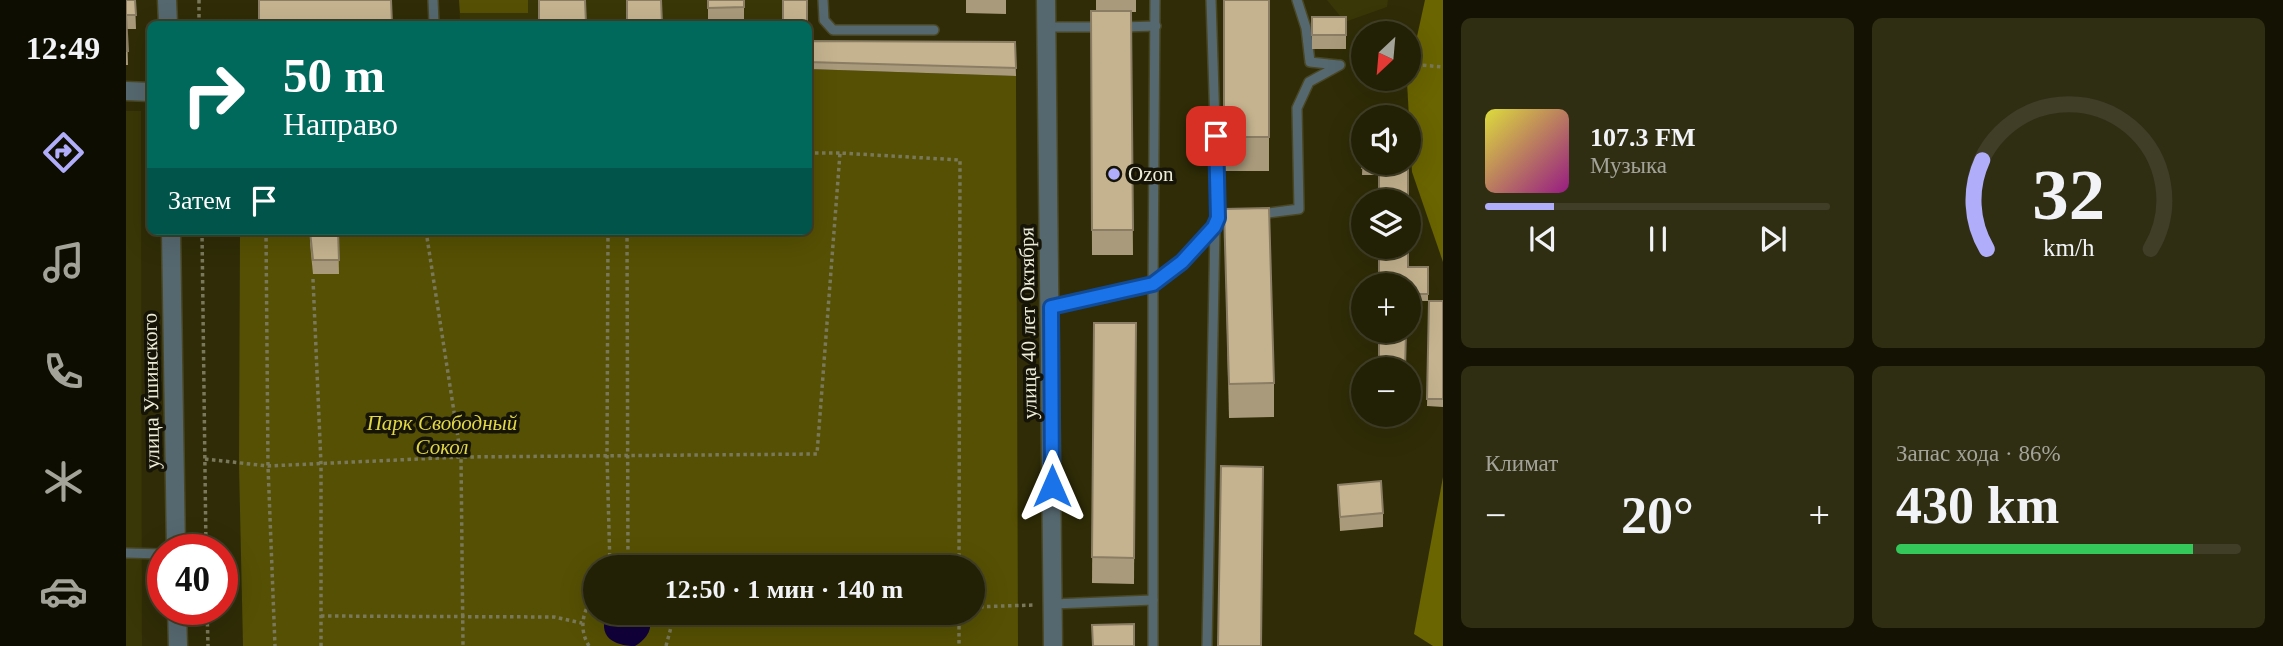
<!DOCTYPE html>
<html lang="ru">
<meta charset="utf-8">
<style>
:root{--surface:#232105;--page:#2f2e13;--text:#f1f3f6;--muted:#a3a39a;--line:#403e27;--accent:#b0aefa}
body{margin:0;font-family:Georgia,serif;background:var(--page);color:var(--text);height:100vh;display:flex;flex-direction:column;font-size:26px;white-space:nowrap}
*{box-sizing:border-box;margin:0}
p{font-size:23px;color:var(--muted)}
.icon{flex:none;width:38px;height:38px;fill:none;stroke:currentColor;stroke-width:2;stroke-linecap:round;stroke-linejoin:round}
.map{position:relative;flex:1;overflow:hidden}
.panel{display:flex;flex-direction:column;gap:18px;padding:18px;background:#131203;width:840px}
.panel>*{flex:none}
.top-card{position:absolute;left:21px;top:21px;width:665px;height:214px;border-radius:10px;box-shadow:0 7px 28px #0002,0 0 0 2px var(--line);background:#00695c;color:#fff;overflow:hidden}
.needle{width:46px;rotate:206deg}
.fabs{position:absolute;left:1225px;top:21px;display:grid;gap:14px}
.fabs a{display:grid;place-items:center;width:70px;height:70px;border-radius:50%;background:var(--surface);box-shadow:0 7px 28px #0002,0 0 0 2px var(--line);font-size:35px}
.speed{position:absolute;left:21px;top:534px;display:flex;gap:14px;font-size:35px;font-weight:700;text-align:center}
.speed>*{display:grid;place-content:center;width:91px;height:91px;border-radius:50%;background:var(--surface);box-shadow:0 7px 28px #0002,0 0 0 2px var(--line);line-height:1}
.speed .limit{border:10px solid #d22;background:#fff;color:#111}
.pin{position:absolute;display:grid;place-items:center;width:60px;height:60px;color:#fff;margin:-30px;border-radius:14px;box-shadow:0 4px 10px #0006}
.me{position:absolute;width:77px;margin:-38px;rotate:0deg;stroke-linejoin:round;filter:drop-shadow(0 0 5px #0008)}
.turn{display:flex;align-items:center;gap:24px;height:147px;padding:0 21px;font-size:32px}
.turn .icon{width:91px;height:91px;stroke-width:2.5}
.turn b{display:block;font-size:49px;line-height:60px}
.then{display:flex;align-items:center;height:66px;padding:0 21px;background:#0003;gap:14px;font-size:26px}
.big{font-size:52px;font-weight:700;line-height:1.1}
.panel .card{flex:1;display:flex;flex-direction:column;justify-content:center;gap:10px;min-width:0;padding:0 24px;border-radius:10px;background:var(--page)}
.panel .dial{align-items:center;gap:0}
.dial svg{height:182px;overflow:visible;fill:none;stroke:var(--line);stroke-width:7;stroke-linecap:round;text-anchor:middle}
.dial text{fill:var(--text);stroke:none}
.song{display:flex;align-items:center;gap:21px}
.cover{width:84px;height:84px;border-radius:10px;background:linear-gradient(135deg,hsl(60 70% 55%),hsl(310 70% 35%))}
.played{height:7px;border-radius:4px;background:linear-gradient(90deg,var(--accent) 20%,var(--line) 20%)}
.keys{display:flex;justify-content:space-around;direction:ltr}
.heat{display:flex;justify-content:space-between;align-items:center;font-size:38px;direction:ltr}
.charge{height:10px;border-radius:5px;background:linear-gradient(90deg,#34c759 86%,var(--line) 0)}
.panel .tiles{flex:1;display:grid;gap:18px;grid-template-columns:repeat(2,1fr)}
.trip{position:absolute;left:457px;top:555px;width:402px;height:70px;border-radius:35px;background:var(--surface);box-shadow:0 7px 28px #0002,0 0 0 2px var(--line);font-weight:700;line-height:70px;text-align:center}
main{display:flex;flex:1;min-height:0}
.tabs{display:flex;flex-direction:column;width:126px;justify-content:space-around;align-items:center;background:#0e0d02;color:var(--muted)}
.tabs .icon{width:49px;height:49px}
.tabs .selected{color:var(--accent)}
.tabs b{font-size:32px;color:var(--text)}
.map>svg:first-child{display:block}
</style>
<main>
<nav class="tabs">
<b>12:49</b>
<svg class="icon selected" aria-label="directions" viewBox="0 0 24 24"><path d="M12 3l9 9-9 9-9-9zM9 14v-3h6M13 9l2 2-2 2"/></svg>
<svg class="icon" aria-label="music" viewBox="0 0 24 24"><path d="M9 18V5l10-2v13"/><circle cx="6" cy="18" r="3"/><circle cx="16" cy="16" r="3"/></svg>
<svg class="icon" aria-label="phone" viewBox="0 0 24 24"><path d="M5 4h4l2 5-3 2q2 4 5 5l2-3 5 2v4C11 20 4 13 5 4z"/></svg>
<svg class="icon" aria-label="climate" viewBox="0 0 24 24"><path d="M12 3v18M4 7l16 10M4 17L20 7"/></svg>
<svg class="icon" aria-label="car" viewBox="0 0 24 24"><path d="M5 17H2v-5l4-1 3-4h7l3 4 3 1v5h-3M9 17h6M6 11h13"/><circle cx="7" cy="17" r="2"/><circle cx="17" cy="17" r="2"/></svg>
</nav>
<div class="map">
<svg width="1317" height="646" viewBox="0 0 1317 646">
<rect width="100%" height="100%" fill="#2f2c07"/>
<g fill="#393607">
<polygon points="333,0 657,0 657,24 334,24"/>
<polygon points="1201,0 1262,0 1261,7 1219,22"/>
<polygon points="0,111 15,111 16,646 0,646"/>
</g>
<g fill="#555003" fill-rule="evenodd">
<polygon points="333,0 402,0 402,13 334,13"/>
<path d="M683 69 890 76 892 646H117L113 465 114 231H682ZM469 567H847V612H469Z"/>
</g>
<g fill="#6a6401">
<polygon points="1299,0 1317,0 1317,262 1286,172 1281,82"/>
<polygon points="1317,477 1317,646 1307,646 1288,634"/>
</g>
<path fill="#11003b" d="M481 613H522C528 628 522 638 509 646 487 646 471 636 481 613Z"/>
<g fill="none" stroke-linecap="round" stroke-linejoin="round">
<g stroke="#4a4724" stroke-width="12">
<g id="service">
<polyline points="307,0 308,24"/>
<polyline points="697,0 698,20 707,30 808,30"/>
<polyline points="1085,0 1092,218"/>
<polyline points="1171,0 1180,28 1184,62 1212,65"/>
<polyline points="921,27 975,27"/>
<polyline points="996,27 1030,26"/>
<polyline points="1134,214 1173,209 1171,108 1183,82 1214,65"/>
<polyline points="925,307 1027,284 1056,262 1089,227 1092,218 1109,216"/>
<polyline points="0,553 37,554"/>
<polyline points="927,604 1027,600"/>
<polyline points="1027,646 1027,284 1029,0"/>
<polyline points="1081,646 1089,227"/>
</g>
</g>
<g stroke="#4a4724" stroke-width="21">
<polyline id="minor" points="0,91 24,92"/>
</g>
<g stroke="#4a4724" stroke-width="21">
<g id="tertiary">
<polyline points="41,0 42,24"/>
<polyline points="920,0 927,646"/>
<polyline points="45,231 50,550"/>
<polyline points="51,609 52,646"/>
</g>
</g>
<g stroke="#7a785a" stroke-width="3.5" stroke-dasharray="3.5 3.5" stroke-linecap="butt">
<polyline points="73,0 73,24"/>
<polyline points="24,33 24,74"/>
<polyline points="1283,64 1317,67"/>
<polyline points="1226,65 1237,65"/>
<polyline points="682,153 714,153"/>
<polyline points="76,231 80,550"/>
<polyline points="140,231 142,466 149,646"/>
<polyline points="300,231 335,457 337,646"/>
<polyline points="482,231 481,456 484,567"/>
<polyline points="501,231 502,567"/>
<polyline points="187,279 195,464 195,646"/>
<polyline points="79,459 142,466 335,457 691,454 714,153 834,160 833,567"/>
<polyline points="30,568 30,609"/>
<polyline points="847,607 908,605"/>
<polyline points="81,609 82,646"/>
<polyline points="833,612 833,646"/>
<polyline points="195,616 428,617 456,623"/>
<polyline points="548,616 613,612"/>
<path d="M463 646C452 628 457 610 469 594"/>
<polyline points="540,646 548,616 545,612"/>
</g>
<use href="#service" stroke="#56686f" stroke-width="9"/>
<use href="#minor" stroke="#56686f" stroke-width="18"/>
<use href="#tertiary" stroke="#56686f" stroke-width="18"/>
</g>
<g fill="#a99a7b">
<polygon points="0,0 9,0 10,29 1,29 2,65 0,65"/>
<rect x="582" y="0" width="36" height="22"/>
<polygon points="840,0 880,0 880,14 840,13"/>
<polygon points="970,0 1010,0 1010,12 1005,12 1007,255 966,255 965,11 970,11"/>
<rect x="1098" y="0" width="45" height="171"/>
<rect x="1186" y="17" width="34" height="32"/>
<polygon points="682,41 889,42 890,76 682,69"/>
<polygon points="1237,152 1260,163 1253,175 1236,175"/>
<polygon points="1098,209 1148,383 1148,417 1103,418"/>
<polygon points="184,231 212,231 213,274 187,274 184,243"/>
<polygon points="1282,267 1302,267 1302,301 1283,301"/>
<polygon points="1303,301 1317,301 1317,407 1301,406"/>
<polygon points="968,323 1010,323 1008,584 966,583"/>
<polygon points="1212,485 1257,513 1257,527 1214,531"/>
</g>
<g fill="#c5b38f" stroke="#8a7d64" stroke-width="2">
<polygon points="0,0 9,0 10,15 0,15 2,51 0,51"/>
<polygon points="133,0 265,0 266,24 133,24"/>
<polygon points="413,0 459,0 460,24 344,24 344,21 413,20"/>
<polygon points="501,0 535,0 536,24 501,24"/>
<polygon points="582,0 618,0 618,7 582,8"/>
<rect x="657" y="0" width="24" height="24"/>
<rect x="1098" y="0" width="45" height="137"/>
<polygon points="965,11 1005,11 1007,230 966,230"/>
<rect x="1186" y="17" width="34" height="18"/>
<polygon points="682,41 889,42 890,68 682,62"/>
<polygon points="1237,152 1237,163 1260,163 1260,166 1282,166 1282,201 1253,201 1253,168 1236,168"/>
<polygon points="1143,208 1148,383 1103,384 1098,209"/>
<polygon points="184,231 212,231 213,260 187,260"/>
<polygon points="1253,247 1282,247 1282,267 1302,267 1302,294 1283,294 1283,285 1253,285"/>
<polygon points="1303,301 1317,301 1317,399 1301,399"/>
<polygon points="968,323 1010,323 1008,558 966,557"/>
<polygon points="1253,331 1280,331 1279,369 1253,369"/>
<polygon points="1095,466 1137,467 1135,646 1092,646"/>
<polygon points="1255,481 1257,513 1214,517 1212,485"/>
<polygon points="1008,624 1008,646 967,646 966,625"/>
</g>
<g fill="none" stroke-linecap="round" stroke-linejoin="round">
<g stroke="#114b97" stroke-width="18">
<polyline id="route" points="926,486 925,307 1027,284 1056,262 1088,227 1092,218 1090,136"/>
</g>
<use href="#route" stroke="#1a73e8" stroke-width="12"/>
</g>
<circle fill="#b0aefa" stroke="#151406" stroke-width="2.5" cx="988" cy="174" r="7"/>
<g text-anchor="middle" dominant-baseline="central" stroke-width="7" stroke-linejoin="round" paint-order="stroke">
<g font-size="21" fill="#edecd8" stroke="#151406" text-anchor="start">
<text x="1002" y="174">Ozon</text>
</g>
<g font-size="21" fill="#edecd8" stroke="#151406">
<text transform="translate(902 323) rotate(-91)">улица 40 лет Октября</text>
<text transform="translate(25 391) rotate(-91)">улица Ушинского</text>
</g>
<g font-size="21" font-style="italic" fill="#e2d846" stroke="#151406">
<text x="316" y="423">Парк Свободный<tspan x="316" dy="24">Сокол</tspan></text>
</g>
</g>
</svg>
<div class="fabs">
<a><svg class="needle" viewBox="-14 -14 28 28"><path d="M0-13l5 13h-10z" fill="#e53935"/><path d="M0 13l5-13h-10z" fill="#a3a39a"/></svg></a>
<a><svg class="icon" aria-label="sound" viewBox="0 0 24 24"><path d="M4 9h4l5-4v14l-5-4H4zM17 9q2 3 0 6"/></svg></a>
<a><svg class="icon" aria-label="layers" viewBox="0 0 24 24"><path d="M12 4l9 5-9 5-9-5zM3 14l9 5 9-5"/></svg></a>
<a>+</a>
<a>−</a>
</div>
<div class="speed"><div class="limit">40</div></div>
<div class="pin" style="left:1090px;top:136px;background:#d93025"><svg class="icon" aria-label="arrive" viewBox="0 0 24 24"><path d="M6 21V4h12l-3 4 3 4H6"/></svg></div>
<svg class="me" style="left:926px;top:486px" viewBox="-20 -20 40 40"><path d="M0-17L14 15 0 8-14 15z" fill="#1a73e8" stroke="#fff" stroke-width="4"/></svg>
<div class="trip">12:50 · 1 мин · 140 m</div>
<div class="top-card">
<div class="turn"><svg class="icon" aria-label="right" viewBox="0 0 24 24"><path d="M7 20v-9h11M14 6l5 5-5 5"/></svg><div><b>50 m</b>Направо</div></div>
<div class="then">Затем<svg class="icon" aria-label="arrive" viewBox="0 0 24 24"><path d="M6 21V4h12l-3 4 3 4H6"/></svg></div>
</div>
</div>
<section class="panel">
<div class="tiles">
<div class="card">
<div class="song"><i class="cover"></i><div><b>107.3 FM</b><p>Музыка</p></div></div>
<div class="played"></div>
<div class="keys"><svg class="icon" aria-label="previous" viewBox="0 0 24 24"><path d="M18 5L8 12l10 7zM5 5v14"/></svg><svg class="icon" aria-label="pause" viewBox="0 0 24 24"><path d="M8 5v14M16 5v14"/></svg><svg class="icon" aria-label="next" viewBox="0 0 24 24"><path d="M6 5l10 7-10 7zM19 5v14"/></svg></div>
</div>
<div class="card dial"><svg viewBox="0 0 100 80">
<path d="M14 69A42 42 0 1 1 86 69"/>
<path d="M14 69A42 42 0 0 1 12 30" stroke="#b0aefa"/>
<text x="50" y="56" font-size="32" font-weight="700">32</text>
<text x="50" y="72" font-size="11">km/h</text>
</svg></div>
<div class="card"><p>Климат</p>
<div class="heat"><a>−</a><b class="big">20°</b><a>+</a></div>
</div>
<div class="card"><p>Запас хода · 86%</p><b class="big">430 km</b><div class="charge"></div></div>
</div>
</section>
</main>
